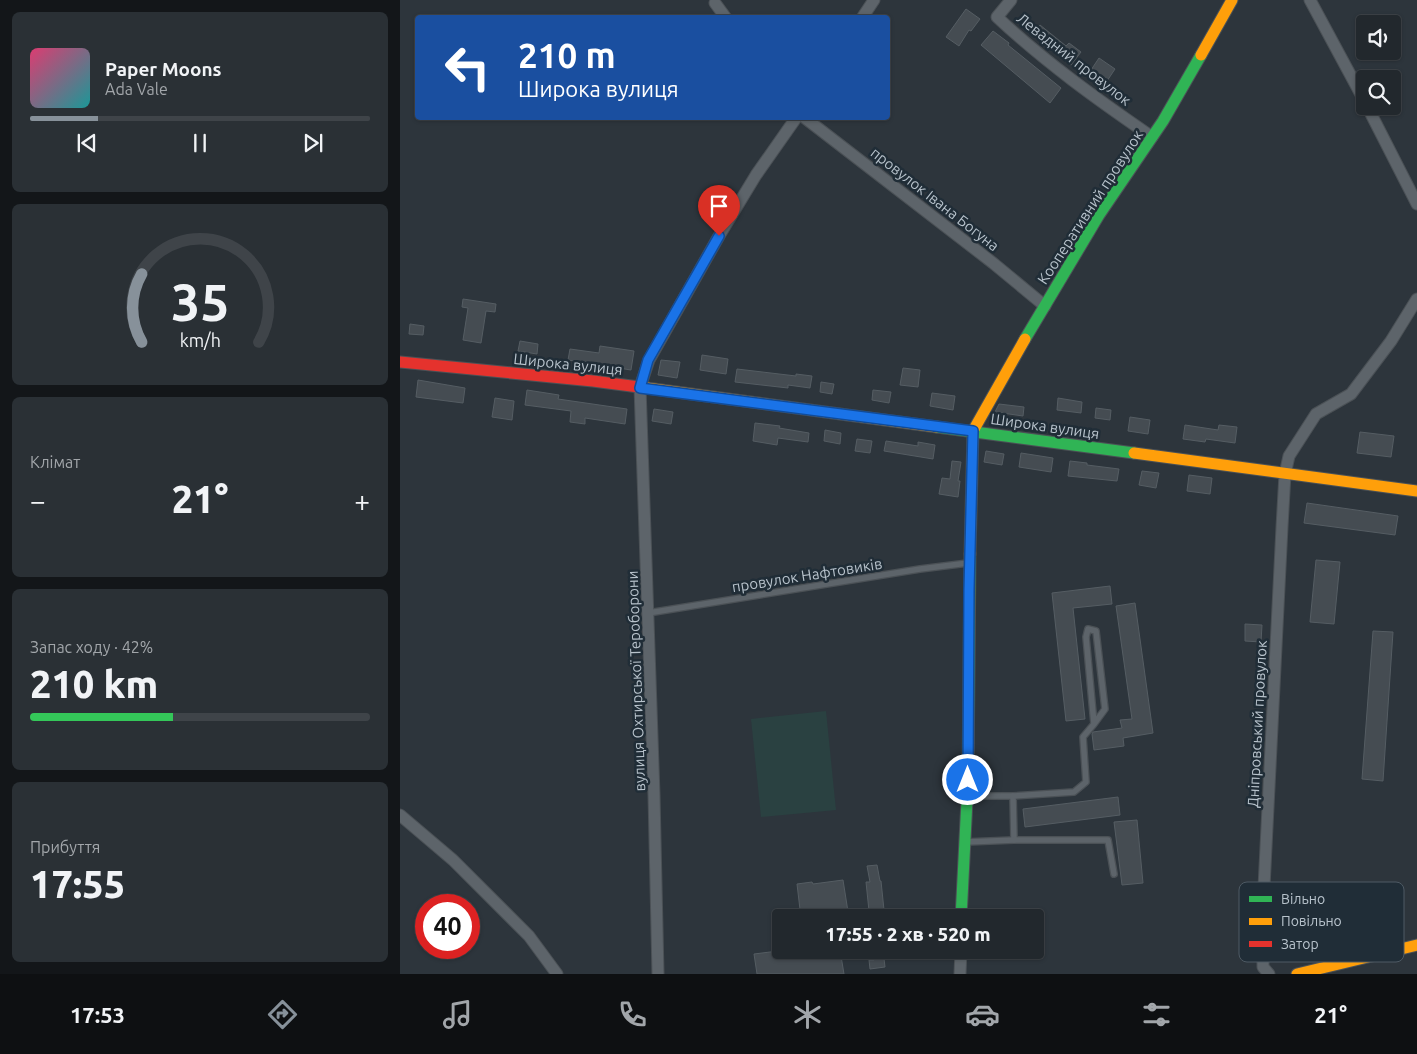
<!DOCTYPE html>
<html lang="uk">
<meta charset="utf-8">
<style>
:root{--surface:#22282d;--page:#2a3035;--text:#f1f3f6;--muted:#a2a6aa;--line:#3f4449;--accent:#87919a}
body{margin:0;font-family:Ubuntu,sans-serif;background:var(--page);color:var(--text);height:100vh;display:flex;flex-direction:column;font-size:19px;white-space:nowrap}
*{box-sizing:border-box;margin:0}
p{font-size:16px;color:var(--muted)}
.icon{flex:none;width:28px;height:28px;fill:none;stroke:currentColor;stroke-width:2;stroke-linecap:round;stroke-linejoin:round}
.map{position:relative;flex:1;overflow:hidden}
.sheet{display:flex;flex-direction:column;gap:12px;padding:12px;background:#131619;width:400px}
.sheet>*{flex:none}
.hud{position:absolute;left:15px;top:15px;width:475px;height:105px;border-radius:5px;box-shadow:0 1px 4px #0004,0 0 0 1px var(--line);background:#1a4fa0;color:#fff;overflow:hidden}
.fabs{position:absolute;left:956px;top:15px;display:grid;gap:10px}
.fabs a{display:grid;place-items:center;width:45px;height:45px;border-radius:5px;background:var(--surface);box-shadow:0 1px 4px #0004,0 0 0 1px var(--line);font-size:25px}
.speed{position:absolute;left:15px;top:894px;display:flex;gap:10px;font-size:25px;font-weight:700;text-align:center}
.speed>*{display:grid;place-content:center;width:65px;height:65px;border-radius:50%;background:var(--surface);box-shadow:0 1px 4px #0004,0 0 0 1px var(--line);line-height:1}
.speed .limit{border:8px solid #d22;background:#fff;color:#111}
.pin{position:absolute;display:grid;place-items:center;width:42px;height:42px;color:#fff;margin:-51px -21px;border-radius:50% 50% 50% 0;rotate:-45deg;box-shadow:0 0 5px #0007}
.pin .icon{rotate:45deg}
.me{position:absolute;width:55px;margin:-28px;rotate:0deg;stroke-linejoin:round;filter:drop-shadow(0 0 4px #0008)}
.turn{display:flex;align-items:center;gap:18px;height:105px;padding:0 20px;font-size:22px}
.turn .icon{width:65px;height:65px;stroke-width:2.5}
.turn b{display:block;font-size:35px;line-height:42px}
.big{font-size:38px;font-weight:800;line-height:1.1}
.sheet .widget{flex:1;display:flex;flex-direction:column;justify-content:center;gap:8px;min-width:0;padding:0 18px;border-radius:8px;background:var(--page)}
.sheet .dial{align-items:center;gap:0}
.dial svg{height:130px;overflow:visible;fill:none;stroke:var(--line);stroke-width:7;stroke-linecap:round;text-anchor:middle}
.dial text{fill:var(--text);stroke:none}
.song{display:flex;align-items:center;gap:15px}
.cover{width:60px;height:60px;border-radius:8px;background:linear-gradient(135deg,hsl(340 70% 55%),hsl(180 70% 35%))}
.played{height:5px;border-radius:2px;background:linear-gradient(90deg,var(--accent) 20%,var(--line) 20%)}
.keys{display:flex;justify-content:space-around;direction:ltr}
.heat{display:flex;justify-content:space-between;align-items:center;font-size:28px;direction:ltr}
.charge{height:8px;border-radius:4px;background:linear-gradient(90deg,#34c759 42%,var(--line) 0)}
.trip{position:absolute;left:372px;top:909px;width:272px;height:50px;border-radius:5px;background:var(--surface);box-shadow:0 1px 4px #0004,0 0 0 1px var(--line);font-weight:800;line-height:50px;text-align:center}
.menu{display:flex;height:80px;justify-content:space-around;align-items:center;background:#0e1012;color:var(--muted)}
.menu .icon{width:35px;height:35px}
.menu .active{color:var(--accent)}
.menu b{font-size:22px;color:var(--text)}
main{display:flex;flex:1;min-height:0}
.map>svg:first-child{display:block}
</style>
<main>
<section class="sheet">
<div class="widget">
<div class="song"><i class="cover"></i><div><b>Paper Moons</b><p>Ada Vale</p></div></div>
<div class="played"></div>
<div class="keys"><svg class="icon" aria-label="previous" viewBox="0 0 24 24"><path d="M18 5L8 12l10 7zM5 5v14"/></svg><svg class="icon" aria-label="pause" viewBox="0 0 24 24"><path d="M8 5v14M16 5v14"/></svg><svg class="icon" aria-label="next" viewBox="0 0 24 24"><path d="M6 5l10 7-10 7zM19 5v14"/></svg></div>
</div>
<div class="widget dial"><svg viewBox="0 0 100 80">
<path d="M14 69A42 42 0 1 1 86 69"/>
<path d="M14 69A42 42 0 0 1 14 27" stroke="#87919a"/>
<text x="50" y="56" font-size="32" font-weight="700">35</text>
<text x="50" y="72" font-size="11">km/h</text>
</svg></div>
<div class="widget"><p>Клімат</p>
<div class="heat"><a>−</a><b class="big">21°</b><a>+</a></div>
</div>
<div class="widget"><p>Запас ходу · 42%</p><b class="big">210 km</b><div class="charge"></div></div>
<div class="widget"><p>Прибуття</p><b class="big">17:55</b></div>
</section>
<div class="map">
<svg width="1017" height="974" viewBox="0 0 1017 974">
<rect width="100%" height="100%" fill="#2d353c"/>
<polygon fill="#2a4141" points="426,711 436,810 361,817 351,719"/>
<g fill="#454c52" stroke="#555d63">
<polygon points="566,9 580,19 571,31 569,30 559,46 546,37"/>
<polygon points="640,25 666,46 669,43 681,52 671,65 632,34"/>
<polygon points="593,31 609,43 608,45 661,88 650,103 581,45"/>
<polygon points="699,58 715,69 705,84 689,73"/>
<polygon points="63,299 96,304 95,312 86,311 81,343 63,340 68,308 62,307"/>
<polygon points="10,324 24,326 23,335 9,334"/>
<polygon points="120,341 138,344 137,354 118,351"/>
<polygon points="200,346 234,351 231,370 168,360 170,349 199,353"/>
<polygon points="302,355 328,359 326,374 300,370"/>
<polygon points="261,360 280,362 277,378 258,375"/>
<polygon points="503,368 520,370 518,387 500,385"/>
<polygon points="337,369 396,376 396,374 412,376 410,388 388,385 388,388 335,382"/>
<polygon points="18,380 65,388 63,403 16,397"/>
<polygon points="421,382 434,384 432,394 420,392"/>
<polygon points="127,390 159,395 158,399 227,409 225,424 185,418 185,424 170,422 171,411 125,405"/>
<polygon points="473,390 491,392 489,403 472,400"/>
<polygon points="532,393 555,396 553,410 530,406"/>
<polygon points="95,398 114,401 112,420 92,417"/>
<polygon points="658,398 682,402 681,413 657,410"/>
<polygon points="599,404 624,407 623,416 595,412"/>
<polygon points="696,408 711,410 710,420 695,418"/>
<polygon points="254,409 273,412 271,424 252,421"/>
<polygon points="730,417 750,420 748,434 728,431"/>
<polygon points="355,423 380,426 379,428 409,433 408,442 378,438 377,445 353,441"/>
<polygon points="785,425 818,430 819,425 837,427 835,443 806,439 805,442 783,439"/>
<polygon points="425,430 441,433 440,444 424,441"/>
<polygon points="960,432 994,436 991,457 957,453"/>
<polygon points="457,439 472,441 470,453 455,451"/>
<polygon points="486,441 518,446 518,442 535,445 533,459 484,451"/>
<polygon points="586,451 604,454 602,465 584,462"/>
<polygon points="621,453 653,458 651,472 619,467"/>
<polygon points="552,461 561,462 558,481 560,481 558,497 539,494 542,478 550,479"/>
<polygon points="670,461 687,463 687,465 719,469 717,481 668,476"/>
<polygon points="742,471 759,473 756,488 739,485"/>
<polygon points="789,475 812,478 810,494 787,491"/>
<polygon points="907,503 998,516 995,535 904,523"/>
<polygon points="916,560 940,562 934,624 910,622"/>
<polygon points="710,586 712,604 673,608 685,719 666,721 652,593"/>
<polygon points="735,603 753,733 723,738 724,746 694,750 692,734 693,732 722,728 720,720 732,719 716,606"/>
<polygon points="845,624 862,625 861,642 845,641"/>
<polygon points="973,631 993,632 983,781 962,779"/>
<polygon points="718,797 720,815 625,827 623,809"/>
<polygon points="737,820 743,883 722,885 714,822"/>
<polygon points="477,865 480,881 481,881 484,910 469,911 466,882 470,882 467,866"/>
<polygon points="443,880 449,918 401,918 397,884 412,882 413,884"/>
<polygon points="386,950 440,950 444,974 357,974 354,954"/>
<polygon points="473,950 483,950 485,967 470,969 469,960 474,960"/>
</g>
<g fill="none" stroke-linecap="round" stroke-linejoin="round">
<g stroke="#4b5156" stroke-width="8">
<g id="lane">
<polyline points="248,613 520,569 568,563"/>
<polyline points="568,796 613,796"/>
<polyline points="614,840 613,796 674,792 686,782 683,737 694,724 686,637 688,629 696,631 705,709 694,724"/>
<polyline points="566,842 614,840 708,840 714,874"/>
</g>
</g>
<g stroke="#4b5156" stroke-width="13">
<g id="street">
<path d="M611 0 597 17C645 62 698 100 752 137"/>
<polyline points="910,0 965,102"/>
<polyline points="315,3 326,18"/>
<polyline points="462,18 474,0"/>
<polyline points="967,106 1017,204"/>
<polyline points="405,118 593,263 645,306"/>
<polyline points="0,815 53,860 129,936 157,974"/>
<polyline points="258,974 254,795 240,387 249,360 319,236 356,175 396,118"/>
<polyline points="560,974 561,950"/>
<polyline points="869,974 863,967 863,907 882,527 885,474 889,456 916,414 951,394 991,341 1017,299"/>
</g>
</g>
<g stroke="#4b5156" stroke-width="13">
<g id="fast">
<polyline points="625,339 699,215 763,121 801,55"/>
<polyline points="537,427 734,453"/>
<polyline points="561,918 568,780 570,554"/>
</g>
</g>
<g stroke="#4b5156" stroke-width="13">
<g id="slow">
<polyline points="801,55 832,0"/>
<polyline points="239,387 537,427"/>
<polyline points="734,453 1017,491"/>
<polyline points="570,554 573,431 625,339"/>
<polyline points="897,974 1017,945"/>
</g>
</g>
<g stroke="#4b5156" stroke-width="13">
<polyline id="jam" points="0,362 193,381 239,387"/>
</g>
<use href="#lane" stroke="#5d646a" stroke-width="5.5"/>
<use href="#street" stroke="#5d646a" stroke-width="11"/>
<use href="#fast" stroke="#30b455" stroke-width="11"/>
<use href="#slow" stroke="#ff9f0a" stroke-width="11"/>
<use href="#jam" stroke="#e5322d" stroke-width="11"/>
</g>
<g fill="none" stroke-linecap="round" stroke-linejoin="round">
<g stroke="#114b97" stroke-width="12">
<polyline id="route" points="319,236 248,360 240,388 573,431 569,590 568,780"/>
</g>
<use href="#route" stroke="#1a73e8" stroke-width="9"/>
</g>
<g text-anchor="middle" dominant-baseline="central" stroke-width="5" stroke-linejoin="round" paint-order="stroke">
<g font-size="15" fill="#b8c3cc" stroke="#202d37">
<text transform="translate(674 59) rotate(38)">Левадний провулок</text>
<text transform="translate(535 199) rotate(38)">провулок Івана Богуна</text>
<text transform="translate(690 207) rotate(-57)">Кооперативний провулок</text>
<text transform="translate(168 364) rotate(6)">Широка вулиця</text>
<text transform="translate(645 426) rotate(8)">Широка вулиця</text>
<text transform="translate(407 575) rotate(-9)">провулок Нафтовиків</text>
<text transform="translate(236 681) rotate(-92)">вулиця Охтирської Тероборони</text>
<text transform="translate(857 724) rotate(-87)">Дніпровський провулок</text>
</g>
</g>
<rect x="839" y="882" width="165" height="80" rx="8" fill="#202d37" stroke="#4e5a64" stroke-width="1"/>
<rect x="849" y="896" width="23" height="6" fill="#30b455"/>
<rect x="849" y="918" width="23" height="7" fill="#ff9f0a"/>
<rect x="849" y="941" width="23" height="6" fill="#e5322d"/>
<g font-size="14" fill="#b8c3cc">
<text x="881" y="904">Вільно</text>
<text x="881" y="926">Повільно</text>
<text x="881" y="949">Затор</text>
</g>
</svg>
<div class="fabs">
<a><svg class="icon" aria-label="sound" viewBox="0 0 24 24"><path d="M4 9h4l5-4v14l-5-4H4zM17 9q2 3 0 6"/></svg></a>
<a><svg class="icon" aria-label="search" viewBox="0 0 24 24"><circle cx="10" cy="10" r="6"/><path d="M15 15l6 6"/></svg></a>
</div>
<div class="speed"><div class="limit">40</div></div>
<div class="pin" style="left:319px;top:236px;background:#d93025"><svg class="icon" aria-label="arrive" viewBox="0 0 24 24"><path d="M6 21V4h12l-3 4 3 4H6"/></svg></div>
<svg class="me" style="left:568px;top:780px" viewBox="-20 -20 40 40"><circle r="17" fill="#1a73e8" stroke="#fff" stroke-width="3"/><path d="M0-11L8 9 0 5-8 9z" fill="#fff"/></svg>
<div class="trip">17:55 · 2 хв · 520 m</div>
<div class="hud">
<div class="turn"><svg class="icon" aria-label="left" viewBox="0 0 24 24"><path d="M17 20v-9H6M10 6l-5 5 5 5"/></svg><div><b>210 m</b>Широка вулиця</div></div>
</div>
</div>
</main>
<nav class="menu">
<b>17:53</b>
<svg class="icon active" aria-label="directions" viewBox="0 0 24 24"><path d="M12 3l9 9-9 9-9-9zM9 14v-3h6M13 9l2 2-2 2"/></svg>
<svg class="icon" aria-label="music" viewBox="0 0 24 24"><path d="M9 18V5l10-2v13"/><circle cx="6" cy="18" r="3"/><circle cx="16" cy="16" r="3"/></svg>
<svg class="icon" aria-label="phone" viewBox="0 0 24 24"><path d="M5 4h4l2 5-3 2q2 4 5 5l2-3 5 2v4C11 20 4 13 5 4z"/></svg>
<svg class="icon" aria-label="climate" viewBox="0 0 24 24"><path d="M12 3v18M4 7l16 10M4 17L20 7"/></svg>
<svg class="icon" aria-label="car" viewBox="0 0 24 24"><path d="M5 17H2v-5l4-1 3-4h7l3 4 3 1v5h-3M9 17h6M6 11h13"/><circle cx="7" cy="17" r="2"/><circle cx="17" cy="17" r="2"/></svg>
<svg class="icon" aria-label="filters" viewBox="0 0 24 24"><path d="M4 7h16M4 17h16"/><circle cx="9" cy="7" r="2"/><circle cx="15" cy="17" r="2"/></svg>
<b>21°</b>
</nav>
